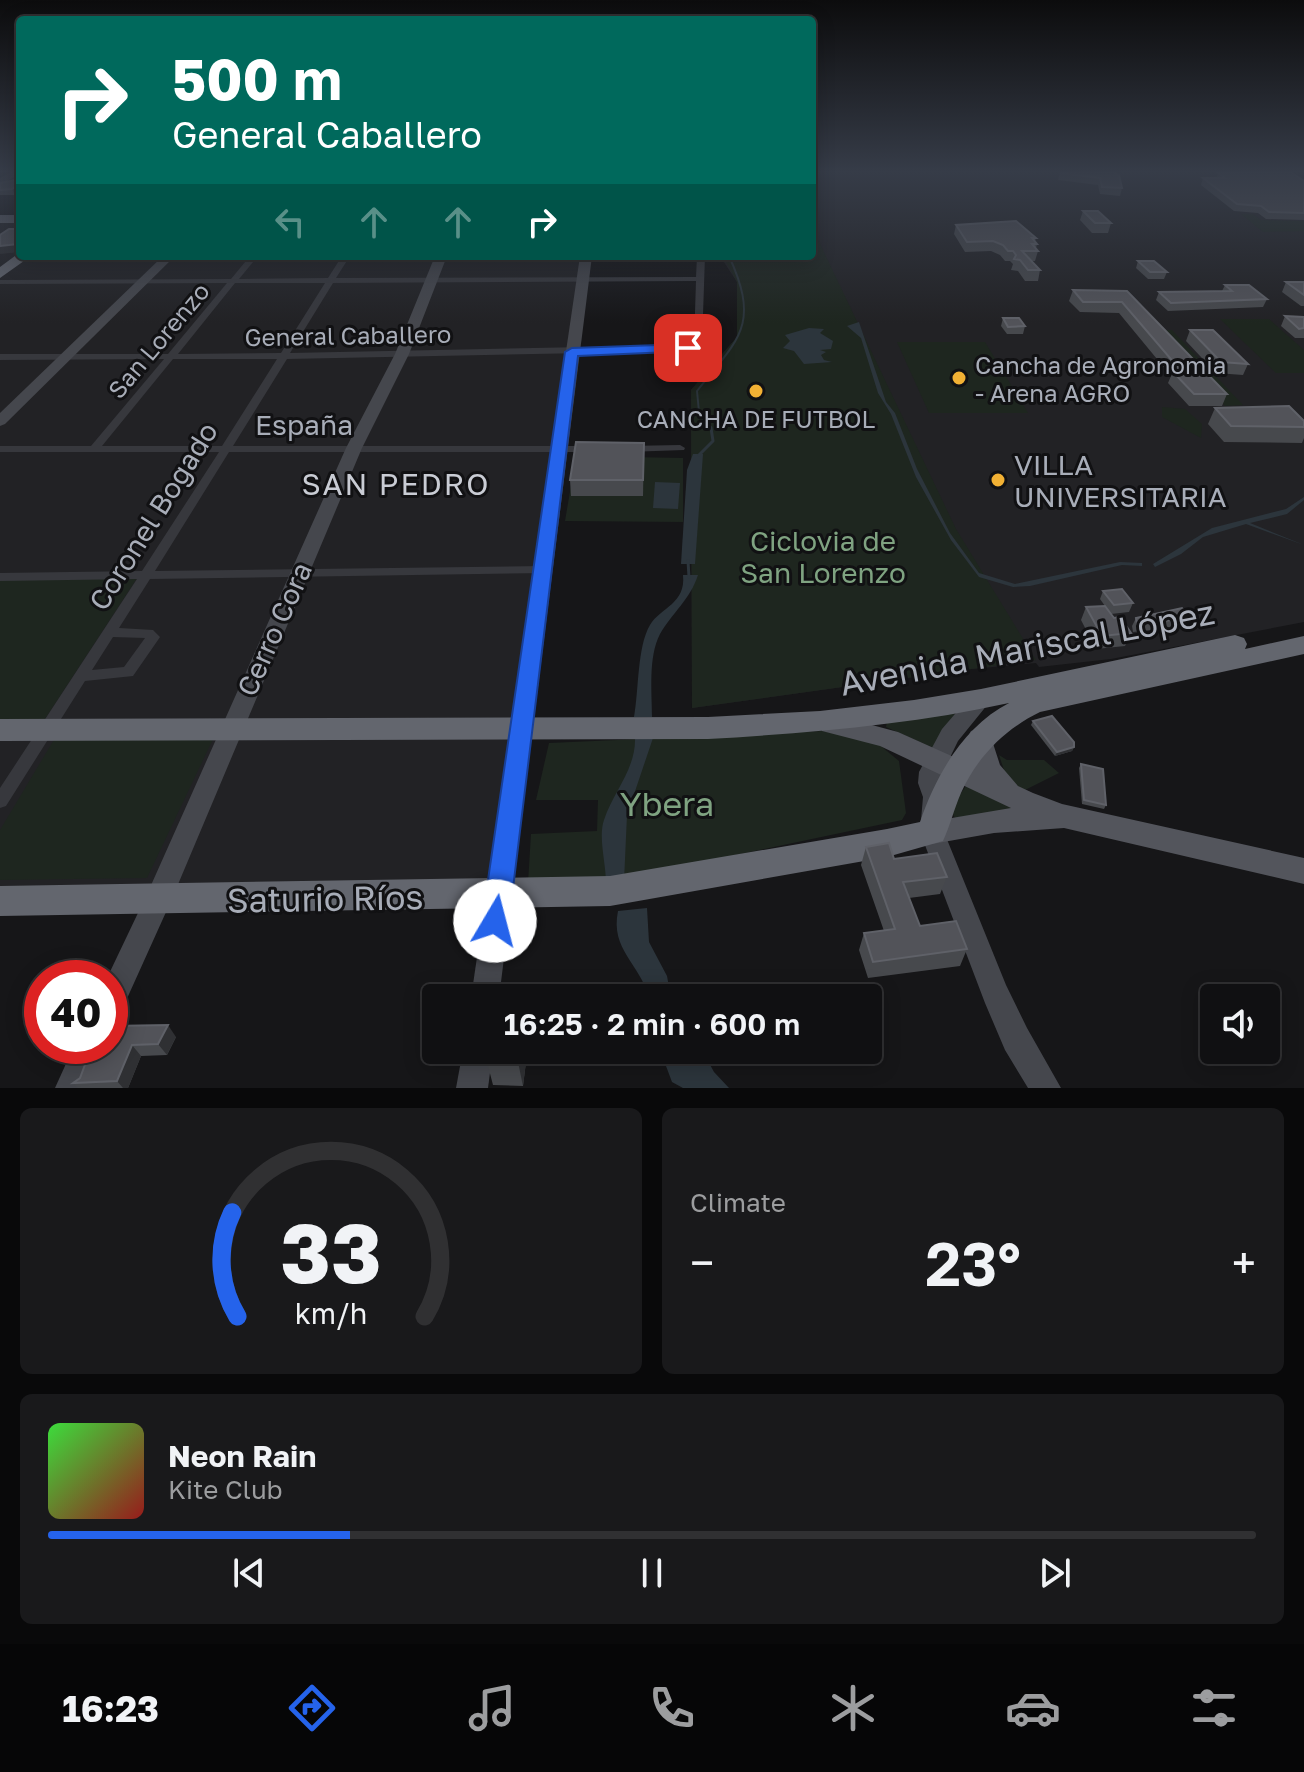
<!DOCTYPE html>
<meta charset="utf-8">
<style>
:root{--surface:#101012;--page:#19191b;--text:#f1f3f6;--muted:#9c9d9f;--line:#303032;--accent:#2563eb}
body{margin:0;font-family:"Golos Text",sans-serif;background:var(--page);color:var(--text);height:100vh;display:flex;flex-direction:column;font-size:30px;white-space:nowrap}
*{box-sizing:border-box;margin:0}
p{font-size:26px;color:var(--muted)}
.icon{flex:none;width:44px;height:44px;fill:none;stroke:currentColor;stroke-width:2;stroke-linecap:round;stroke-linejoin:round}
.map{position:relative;height:1088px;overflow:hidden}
.side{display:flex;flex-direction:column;gap:20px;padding:20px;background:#09090a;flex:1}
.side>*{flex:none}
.banner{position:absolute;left:16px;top:16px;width:800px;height:244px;border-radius:8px;box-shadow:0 4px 20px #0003,0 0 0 2px var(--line);background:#00695c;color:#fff;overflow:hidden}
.fabs{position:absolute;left:1200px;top:984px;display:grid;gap:16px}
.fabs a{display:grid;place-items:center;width:80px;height:80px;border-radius:8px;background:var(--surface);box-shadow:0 4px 20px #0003,0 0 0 2px var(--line);font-size:40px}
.speed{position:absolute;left:24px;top:960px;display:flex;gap:16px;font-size:40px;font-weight:700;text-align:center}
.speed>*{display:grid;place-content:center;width:104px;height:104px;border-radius:50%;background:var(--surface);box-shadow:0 4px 20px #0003,0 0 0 2px var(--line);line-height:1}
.speed .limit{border:12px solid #d22;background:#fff;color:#111}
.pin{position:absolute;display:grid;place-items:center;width:68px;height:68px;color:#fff;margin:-34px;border-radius:16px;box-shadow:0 4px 12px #0006}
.me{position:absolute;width:88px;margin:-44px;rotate:8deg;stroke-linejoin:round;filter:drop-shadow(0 0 6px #0008)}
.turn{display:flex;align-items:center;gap:28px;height:168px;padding:0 24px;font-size:36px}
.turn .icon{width:104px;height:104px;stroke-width:2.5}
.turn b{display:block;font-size:56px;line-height:68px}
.lanes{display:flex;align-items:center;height:76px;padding:0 24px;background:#0003;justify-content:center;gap:40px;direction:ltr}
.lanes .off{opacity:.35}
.big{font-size:60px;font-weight:600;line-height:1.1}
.side .card{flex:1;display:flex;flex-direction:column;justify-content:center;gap:12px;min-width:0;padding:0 28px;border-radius:12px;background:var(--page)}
.side .dial{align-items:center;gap:0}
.dial svg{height:208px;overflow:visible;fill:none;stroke:var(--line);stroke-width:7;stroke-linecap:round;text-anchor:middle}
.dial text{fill:var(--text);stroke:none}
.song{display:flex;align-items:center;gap:24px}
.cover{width:96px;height:96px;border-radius:12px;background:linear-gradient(135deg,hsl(120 70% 55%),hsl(0 70% 35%))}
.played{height:8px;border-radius:4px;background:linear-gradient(90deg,var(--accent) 25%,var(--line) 25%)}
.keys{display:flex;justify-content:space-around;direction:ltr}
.heat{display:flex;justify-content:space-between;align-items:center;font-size:44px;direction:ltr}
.side .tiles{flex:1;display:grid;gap:20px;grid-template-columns:1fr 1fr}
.card:last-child{grid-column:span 2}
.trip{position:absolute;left:422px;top:984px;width:460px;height:80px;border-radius:8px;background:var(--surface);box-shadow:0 4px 20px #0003,0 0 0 2px var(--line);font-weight:600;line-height:80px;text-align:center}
.tabs{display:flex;height:128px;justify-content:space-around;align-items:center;background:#060607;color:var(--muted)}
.tabs .icon{width:56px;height:56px}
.tabs .current{color:var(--accent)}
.tabs b{font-size:36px;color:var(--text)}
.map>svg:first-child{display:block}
</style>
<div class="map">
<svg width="1304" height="1088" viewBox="0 0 1304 1088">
<rect width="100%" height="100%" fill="#161618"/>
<g fill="#222225">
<polygon points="812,171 1304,171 1304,622 1111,659 1039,667 1036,663 971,669 692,708 691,390 737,337 737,282 720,256 812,256"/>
<polygon points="0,218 20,218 20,256 588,256 500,896 0,903"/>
</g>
<g fill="#1e261f">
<polygon points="1241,214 1253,214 1261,220 1304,221 1304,231 1263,232"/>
<polygon points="812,227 956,529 1036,660 692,708 691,390 737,337 737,282 723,256 812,256"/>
<polygon points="1220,319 1269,319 1304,350 1304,373 1276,373"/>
<polygon points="1155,330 1172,330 1243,405 1225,406"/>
<polygon points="897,342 985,342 1028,413 929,413"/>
<polygon points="1162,407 1185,409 1202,424 1201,438 1162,417"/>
<polygon points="576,456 683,458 683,522 565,521"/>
<polygon points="137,578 43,722 0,722 0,579"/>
<polygon points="952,713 956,714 936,749 886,727 887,722"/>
<polygon points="822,731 876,742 899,761 906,813 902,820 631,877 528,883 531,834 597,831 598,800 536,800 549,743"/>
<polygon points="55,738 213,739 147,878 0,880 0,830"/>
<polygon points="999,755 1007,760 1044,760 1059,773 1023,791 1005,773"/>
<polygon points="966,786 1018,808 955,818 950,809"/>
</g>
<g fill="#2c353c">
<polygon points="859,322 886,402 895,413 917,469 950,533 979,573 1015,584 1120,562 1142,563 1142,566 1122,565 1030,586 1013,587 979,577 951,540 916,477 891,414 878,393 861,338 847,326"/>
<polygon points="809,328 824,329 820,333 833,341 831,349 820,350 826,352 821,355 824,360 832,362 804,364 794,351 783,348 790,341 785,335"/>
<polygon points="693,454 703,454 695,564 681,564 687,470"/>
<polygon points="655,482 680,483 678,509 653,508"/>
<polygon points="1304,497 1304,500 1287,514 1250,523 1304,545 1246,524 1203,537 1181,554 1155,567 1153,564 1212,528 1286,509"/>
<path d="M683 575H698C690 600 672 613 660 634 648 657 652 692 652 717H634C639 690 637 647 650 625 661 607 686 604 683 575Z"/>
<path d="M635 738H653L627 815 624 881 606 883C606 863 598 837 604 820 613 792 636 769 635 738Z"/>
<path d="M647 908 649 942 667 976 671 998H649C640 963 610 950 618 911Z"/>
<polygon points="660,1050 702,1050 714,1072 729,1088 683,1088 672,1082"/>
</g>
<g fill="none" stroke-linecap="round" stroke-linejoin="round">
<path stroke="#2c353c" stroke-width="2" d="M699 412 697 391C738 339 761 326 729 256"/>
<g stroke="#2c353c" stroke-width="3">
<polyline points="697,410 711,428 713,441 699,455"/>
<polyline points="688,561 689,577"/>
</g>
<g fill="#37383d" fill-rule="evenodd">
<path d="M250 256H258L239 279 328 278 342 256H350L336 278 696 277 697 256H705L702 344 688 351 287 359 233 446H589L594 449 589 452H229L155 571 543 566 549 570 547 573 150 579 119 628 153 630 160 637 158 640 133 676 85 681 6 806 0 808V788L137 579 0 581V573L142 571 219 452H0V446H91L164 359 0 360V354H168L227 283 0 284V280L231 279ZM696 281 694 343 687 345 290 353 333 283ZM235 283H325L281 353 178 354ZM173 359H277L222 446H102ZM113 637 145 638 124 667 92 670Z"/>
<polygon points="680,445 685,448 684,450 627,452 622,449 627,446"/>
</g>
<g fill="#45474d" fill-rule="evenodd">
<polygon points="13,171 20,171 20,174 0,185 0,178"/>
<polygon points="163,256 175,256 5,424 0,426 0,413"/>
<polygon points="435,256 447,256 409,354 362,448 171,901 120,1014 110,1019 110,978 107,978 148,892 346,448 395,354"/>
<polygon points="580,256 592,256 499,998 471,998"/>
<polygon points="981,691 989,693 992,699 958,741 943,772 942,783 947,797 944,832 1006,985 1027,1028 1061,1088 1028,1088 1005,1050 985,1003 920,832 923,797 918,783 919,772 942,729 973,693"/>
<polygon points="74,1046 105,1046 87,1088 55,1088"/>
<polygon points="463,1050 493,1050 488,1088 456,1088"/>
</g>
<polygon fill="#53555c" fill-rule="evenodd" points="831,714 898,732 974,766 967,738 971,731 980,728 989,731 1000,765 1018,786 1033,793 1062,804 1304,858 1304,884 1064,828 994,833 932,844 922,841 918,832 922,823 1011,808 880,746 822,731 819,724 822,717"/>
<g fill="#63666e" fill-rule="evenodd">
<rect x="0" y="215" width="20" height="8"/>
<polygon points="19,253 20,256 31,256 0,278 0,267"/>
<path d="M1235 635 1244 638 1247 644 1245 649 1304 636V654L1040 712C1005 729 977 757 961 793 954 809 950 826 943 841L887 857 610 906 0 916V886L610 876 887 829 920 822C936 775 964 726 1009 703 910 725 809 733 708 739L0 741V719L708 717 820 711 914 700 981 689Z"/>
</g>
</g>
<g fill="#47494d">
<polygon points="1095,171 1122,188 1120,196 1100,194 1098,185 1058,180 1060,173"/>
<polygon points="1276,171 1291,171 1290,172 1304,181 1304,220 1266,219 1258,213 1234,211 1201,185 1203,178 1216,178 1218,173 1278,172"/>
<polygon points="20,179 15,195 0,195 0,183"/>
<polygon points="1083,211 1111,223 1108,233 1092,233 1080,220"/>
<polygon points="956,225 1036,238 1035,241 1037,244 1036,248 1038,251 1035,261 1032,261 1040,270 1038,281 1025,281 1018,271 1011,270 1013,264 1010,261 1005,261 1000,255 991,251 965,252 954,234"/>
<polygon points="1138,261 1167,272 1164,279 1148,279 1136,268"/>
<polygon points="1286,282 1304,282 1304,306 1301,306 1282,292"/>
<polygon points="1225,285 1267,299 1263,307 1168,311 1156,300 1159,292 1222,291"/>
<polygon points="1073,290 1127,291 1227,394 1222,406 1189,406 1168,383 1171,376 1119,313 1080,312 1069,301"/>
<polygon points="1285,316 1304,317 1304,338 1295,338 1281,326"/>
<polygon points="1003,318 1025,326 1023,334 1007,334 1001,326"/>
<polygon points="1190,330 1248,364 1243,375 1216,373 1186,341"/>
<polygon points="1215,408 1304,421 1304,438 1302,443 1224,442 1208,424"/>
<polygon points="644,443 643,496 571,496 570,480"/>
<polygon points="1103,591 1133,603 1129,612 1111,614 1131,633 1125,646 1096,649 1081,620 1086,607 1105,606 1100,599"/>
<polygon points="1136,618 1190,618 1186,626 1133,632 1132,626"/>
<polygon points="1033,721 1074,747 1072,751 1055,756 1031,725"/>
<polygon points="1081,764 1106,805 1104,809 1082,804 1079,768"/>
<polygon points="866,847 894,859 947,877 940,894 909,898 920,926 967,949 960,966 868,978 859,950 864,933 884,931 861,865"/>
<polygon points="176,1037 167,1055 141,1056 128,1088 78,1088 73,1083 80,1078 92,1046"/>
<polygon points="489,1050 541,1050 540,1063 526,1062 523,1086 493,1085 487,1062"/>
</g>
<g fill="#2f3033">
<polygon points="20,184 20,191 15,195 12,189"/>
<polygon points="20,243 20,252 0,254 0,246"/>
<polygon points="1074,747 1072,751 1055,756 1057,752"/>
<polygon points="168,1025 176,1037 167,1055 158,1044"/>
<polygon points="132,1045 141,1056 128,1088 123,1088 117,1081"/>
<polygon points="520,1050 524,1050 526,1062 523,1086 518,1062"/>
<polygon points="538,1050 541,1050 540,1063"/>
</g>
<g fill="#525359" stroke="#5f6168" stroke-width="2">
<polygon points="1069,171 1095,171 1099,172 1113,172 1119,175 1122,188 1102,187 1100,178 1060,173"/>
<polygon points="1289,171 1304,181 1304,213 1269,212 1261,206 1237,204 1203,178 1225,178 1218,173"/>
<polygon points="20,179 20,184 12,189 0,190 0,183"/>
<polygon points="1083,211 1098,211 1111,223 1095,223"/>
<polygon points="1016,221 1036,238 1032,238 1037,244 1032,244 1038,251 1022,251 1040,270 1028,270 1020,260 1014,259 1016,255 1013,251 1008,251 1003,245 993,241 967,242 956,225"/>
<polygon points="9,229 20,229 20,243 18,244 0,246 0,235"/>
<polygon points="1138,261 1154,261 1167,272 1150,272"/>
<polygon points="1286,282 1304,282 1304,295"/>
<polygon points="1225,285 1249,285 1267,299 1171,303 1159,292 1232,291"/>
<polygon points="1073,290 1127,291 1227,394 1194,394 1173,372 1182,372 1122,302 1083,302"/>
<polygon points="1285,316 1304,317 1304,328 1299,329"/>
<polygon points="1003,318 1019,318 1025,326 1008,327"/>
<polygon points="1190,330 1213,330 1248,364 1221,362"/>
<polygon points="1289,406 1304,421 1304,427 1231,426 1215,408"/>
<polygon points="576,442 644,443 643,480 570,480"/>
<polygon points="1122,589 1133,603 1114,605 1103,591"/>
<polygon points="1105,606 1114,618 1120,617 1131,633 1102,636 1086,607"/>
<polygon points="1182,608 1190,618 1137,624 1136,618"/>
<polygon points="1052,716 1074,742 1074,747 1057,752 1033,721"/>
<polygon points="1081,764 1103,769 1106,805 1084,800"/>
<polygon points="889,843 894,859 937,853 947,877 903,882 920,926 956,921 967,949 873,962 864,933 895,929 866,847"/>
<polygon points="168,1025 158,1044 132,1045 117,1081 73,1083 80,1078 92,1046 110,1046 110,1026"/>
<polygon points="489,1050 520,1050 518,1062 487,1062"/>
</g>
<linearGradient id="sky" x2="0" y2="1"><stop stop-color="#0c0c0d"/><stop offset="0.53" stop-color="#363c48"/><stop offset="1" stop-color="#363c48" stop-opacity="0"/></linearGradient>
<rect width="1304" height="323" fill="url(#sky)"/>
<polygon fill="#2563eb" stroke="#184099" stroke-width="2" points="688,344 695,348 693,351 578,356 509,921 505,930 495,934 486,930 482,921 565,352 572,348"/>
<g fill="#f2b134" stroke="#111113" stroke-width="3">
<circle cx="959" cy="378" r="8"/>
<circle cx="756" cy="391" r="8"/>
<circle cx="998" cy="480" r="8"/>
</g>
<g text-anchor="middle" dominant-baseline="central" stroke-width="6" stroke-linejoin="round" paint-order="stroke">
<g font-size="24" fill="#a8adb8" stroke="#111113">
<text transform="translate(348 335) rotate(-1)">General Caballero</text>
<text transform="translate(158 340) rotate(-50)">San Lorenzo</text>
</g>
<g font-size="24" fill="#a8adb8" stroke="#111113" text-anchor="start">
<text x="975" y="364">Cancha de Agronomia<tspan x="975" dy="28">- Arena AGRO</tspan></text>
<text x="756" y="418" text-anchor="middle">CANCHA DE FUTBOL</text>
</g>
<g font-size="28" fill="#a8adb8" stroke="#111113">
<text x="304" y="424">España</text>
<text transform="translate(153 516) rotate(-58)">Coronel Bogado</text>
<text transform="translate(274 629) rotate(-66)">Cerro Cora</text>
</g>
<g font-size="28" fill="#a8adb8" stroke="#111113" text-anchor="start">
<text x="1014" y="464">VILLA<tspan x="1014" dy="32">UNIVERSITARIA</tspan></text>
</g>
<g font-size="28" fill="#7fa381" stroke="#111113">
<text x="823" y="540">Ciclovia de<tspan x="823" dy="32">San Lorenzo</tspan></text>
</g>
<g font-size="30" letter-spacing="2" fill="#c9ccd4" stroke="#111113">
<text x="396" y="484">SAN PEDRO</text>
</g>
<g font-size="34" fill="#a8adb8" stroke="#111113">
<text transform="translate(1027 647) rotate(-11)">Avenida Mariscal López</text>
<text transform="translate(325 898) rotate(-1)">Saturio Ríos</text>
</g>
<g font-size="34" fill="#7fa381" stroke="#111113">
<text x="667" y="803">Ybera</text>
</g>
</g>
</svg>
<div class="fabs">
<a><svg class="icon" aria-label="sound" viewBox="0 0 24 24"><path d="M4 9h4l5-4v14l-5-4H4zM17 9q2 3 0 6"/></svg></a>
</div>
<div class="speed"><div class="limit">40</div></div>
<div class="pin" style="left:688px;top:348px;background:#d93025"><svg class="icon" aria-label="arrive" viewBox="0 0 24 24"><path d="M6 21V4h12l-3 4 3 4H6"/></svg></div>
<svg class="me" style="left:495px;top:921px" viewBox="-20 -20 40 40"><circle r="19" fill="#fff"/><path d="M0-13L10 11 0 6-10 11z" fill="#2563eb"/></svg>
<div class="trip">16:25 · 2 min · 600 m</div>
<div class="banner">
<div class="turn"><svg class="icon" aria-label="right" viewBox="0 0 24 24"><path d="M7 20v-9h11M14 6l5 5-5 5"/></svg><div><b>500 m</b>General Caballero</div></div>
<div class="lanes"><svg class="icon off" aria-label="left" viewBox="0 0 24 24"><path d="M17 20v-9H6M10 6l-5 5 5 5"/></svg><svg class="icon off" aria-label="ahead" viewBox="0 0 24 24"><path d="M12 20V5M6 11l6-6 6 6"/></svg><svg class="icon off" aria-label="ahead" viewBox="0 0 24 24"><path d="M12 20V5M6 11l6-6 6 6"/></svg><svg class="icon" aria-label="right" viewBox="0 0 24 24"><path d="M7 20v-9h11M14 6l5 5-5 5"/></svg></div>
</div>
</div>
<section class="side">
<div class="tiles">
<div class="card dial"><svg viewBox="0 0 100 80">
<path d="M14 69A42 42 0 1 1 86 69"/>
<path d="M14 69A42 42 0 0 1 12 29" stroke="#2563eb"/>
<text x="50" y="56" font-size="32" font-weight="700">33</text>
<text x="50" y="72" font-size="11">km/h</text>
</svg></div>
<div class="card"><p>Climate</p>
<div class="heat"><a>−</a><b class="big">23°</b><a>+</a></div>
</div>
<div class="card">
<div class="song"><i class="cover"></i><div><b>Neon Rain</b><p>Kite Club</p></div></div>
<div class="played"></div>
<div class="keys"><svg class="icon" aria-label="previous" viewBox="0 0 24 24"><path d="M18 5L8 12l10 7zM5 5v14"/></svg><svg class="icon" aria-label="pause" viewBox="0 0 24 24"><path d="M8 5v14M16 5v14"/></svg><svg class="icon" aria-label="next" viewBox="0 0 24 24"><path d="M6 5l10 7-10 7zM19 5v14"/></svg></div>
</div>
</div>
</section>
<nav class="tabs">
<b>16:23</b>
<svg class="icon current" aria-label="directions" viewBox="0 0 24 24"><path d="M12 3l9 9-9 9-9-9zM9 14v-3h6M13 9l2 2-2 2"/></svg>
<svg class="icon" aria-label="music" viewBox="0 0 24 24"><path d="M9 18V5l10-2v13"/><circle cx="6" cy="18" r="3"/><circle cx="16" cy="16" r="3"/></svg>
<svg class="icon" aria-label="phone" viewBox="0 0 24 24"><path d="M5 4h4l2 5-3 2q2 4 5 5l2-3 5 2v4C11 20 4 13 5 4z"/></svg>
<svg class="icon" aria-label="climate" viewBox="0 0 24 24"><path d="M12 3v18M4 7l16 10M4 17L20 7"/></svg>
<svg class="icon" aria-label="car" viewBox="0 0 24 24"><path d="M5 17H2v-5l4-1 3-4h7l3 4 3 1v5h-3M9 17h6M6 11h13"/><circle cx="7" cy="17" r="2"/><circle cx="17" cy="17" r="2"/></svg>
<svg class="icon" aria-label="filters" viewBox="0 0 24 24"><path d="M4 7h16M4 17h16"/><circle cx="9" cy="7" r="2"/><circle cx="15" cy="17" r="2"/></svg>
</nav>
